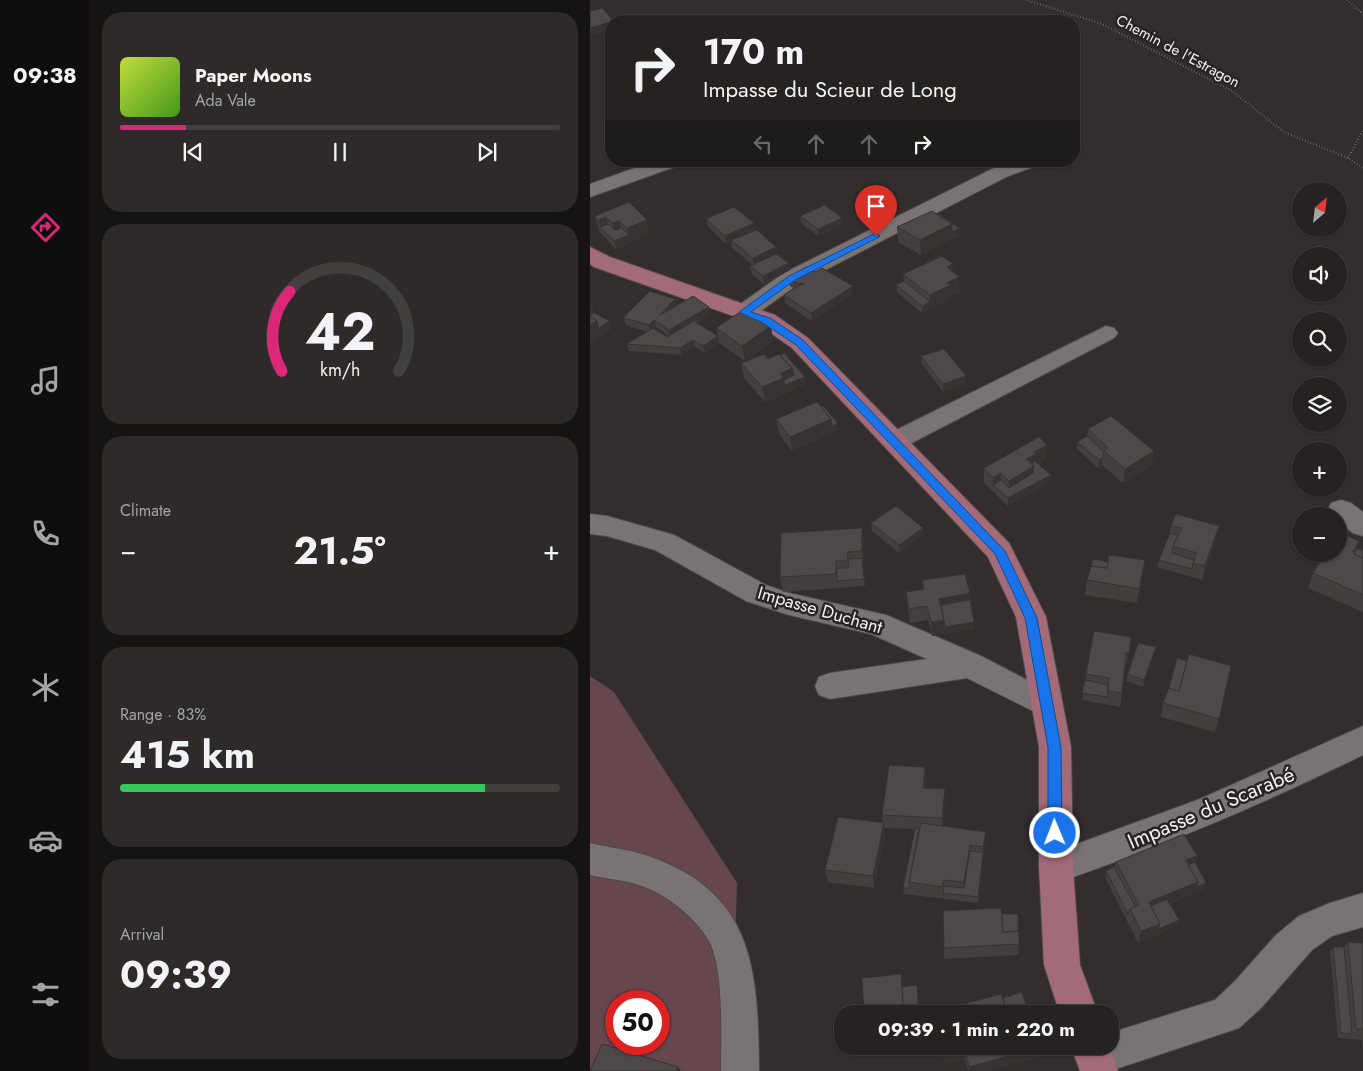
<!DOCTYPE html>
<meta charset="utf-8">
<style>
:root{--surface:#262222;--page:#2e2a2a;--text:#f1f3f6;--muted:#a4a4a5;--line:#423f40;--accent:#db2777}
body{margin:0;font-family:Jost,sans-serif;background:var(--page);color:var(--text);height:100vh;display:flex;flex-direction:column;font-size:19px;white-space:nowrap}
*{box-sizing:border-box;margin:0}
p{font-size:16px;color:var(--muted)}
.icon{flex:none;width:28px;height:28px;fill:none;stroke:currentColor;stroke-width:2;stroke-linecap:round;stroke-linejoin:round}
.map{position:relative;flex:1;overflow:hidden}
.panel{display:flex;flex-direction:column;gap:12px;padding:12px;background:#151313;width:500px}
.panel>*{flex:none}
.top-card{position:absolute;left:15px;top:15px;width:475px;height:152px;border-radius:20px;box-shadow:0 1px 4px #0004,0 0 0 1px var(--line);background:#262222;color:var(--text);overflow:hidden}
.needle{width:32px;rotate:28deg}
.buttons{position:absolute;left:702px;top:182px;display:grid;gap:10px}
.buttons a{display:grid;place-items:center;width:55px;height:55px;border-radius:50%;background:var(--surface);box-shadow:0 1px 4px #0004,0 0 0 1px var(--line);font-size:25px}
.speed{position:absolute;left:15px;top:990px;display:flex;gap:10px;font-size:25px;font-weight:700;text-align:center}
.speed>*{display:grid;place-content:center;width:65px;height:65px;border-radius:50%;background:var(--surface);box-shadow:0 1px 4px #0004,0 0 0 1px var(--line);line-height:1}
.speed .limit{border:8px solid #d22;background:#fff;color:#111}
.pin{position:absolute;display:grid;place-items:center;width:42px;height:42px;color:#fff;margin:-51px -21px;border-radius:50% 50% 50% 0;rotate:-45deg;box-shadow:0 0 5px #0007}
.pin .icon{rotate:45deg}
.me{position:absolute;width:55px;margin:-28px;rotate:359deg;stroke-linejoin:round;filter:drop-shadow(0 0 4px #0008)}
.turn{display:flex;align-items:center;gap:18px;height:105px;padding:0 15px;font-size:22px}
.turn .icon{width:65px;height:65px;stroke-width:2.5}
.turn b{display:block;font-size:35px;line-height:42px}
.lanes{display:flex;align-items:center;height:48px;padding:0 15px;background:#0003;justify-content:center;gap:25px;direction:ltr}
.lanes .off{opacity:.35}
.big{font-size:38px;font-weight:700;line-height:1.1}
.panel .widget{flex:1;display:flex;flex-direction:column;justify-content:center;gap:8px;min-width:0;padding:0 18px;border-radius:20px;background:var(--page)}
.panel .dial{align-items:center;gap:0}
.dial svg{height:130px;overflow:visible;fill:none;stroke:var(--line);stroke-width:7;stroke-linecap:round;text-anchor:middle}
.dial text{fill:var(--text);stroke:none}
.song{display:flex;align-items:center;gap:15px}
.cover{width:60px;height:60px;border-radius:8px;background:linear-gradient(135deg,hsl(70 70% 55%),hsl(100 70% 35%))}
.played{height:5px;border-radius:2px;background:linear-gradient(90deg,var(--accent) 15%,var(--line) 15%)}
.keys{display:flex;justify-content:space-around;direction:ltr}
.heat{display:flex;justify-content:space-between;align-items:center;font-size:28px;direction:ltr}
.charge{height:8px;border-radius:4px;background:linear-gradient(90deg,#34c759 83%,var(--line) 0)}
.trip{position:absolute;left:244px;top:1005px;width:285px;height:50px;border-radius:20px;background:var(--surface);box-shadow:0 1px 4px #0004,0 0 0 1px var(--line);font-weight:700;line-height:50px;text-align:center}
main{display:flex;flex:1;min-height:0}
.tabs{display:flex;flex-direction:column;width:90px;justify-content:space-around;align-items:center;background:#0f0e0e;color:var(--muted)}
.tabs .icon{width:35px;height:35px}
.tabs .current{color:var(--accent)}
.tabs b{font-size:22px;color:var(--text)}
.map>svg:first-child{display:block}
</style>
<main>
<nav class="tabs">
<b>09:38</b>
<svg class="icon current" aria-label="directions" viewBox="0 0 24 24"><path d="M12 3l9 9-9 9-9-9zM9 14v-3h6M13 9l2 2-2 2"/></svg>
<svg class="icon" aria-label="music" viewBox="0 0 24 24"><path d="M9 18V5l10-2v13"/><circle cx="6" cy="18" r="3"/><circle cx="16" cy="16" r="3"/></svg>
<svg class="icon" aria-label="phone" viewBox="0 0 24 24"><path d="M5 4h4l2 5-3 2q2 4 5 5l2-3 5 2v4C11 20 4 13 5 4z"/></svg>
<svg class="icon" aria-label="climate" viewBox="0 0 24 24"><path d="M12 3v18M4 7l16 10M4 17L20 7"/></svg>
<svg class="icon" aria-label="car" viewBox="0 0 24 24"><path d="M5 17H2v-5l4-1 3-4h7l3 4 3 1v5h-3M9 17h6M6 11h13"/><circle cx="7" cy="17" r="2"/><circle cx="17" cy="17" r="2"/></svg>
<svg class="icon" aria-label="filters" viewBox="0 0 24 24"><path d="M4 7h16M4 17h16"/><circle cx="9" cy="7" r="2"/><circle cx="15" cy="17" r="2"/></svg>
</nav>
<section class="panel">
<div class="widget">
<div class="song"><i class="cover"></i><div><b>Paper Moons</b><p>Ada Vale</p></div></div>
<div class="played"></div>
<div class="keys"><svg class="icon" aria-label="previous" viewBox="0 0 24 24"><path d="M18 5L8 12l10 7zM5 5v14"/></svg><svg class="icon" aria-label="pause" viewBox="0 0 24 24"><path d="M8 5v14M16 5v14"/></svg><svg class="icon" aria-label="next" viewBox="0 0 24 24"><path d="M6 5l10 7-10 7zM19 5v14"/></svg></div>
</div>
<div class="widget dial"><svg viewBox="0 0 100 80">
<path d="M14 69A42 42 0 1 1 86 69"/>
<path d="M14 69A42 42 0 0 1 19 20" stroke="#db2777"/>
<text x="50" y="56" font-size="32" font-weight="700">42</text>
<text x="50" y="72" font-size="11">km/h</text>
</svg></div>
<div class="widget"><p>Climate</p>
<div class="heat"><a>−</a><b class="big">21.5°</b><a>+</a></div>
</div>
<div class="widget"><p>Range · 83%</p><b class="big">415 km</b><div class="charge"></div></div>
<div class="widget"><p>Arrival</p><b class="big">09:39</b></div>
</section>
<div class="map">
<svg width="773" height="1071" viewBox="0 0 773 1071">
<rect width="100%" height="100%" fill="#332d2e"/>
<path fill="#65474d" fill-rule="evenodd" d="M0 676 24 692 147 883 142 1071H0ZM26 1001H69V1044H26Z"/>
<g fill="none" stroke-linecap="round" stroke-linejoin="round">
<g stroke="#4f4a4a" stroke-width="2">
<g id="minor">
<polygon points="64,161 93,161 90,165 0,197 0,184"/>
<polygon points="422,161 452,161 449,165 418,176 210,283 162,317 154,319 146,317 143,312 146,307 194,273 404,168"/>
<polygon points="516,326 524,328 528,333 524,338 314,447 305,450 296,447 292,441 296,435"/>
<polygon points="751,500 761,503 773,512 773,536 763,533 749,522 749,516 741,516 738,510 741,503"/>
<polygon points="0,514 17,516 84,535 176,585 199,593 296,615 391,656 468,696 472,705 468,714 457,718 377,678 240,699 229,695 225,686 229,677 240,673 337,659 281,634 199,615 156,601 65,550 17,536 0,534"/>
<path d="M773 726V755C673 804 571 847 466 883L454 878 449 867 454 856 610 799Z"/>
<path d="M0 843C17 847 35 849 52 854 165 890 168 969 169 1071H131C131 1037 134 976 121 945 110 921 78 895 52 886 36 880 17 879 0 875Z"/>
<polygon points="773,893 773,927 742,936 722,950 671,1008 649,1028 520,1071 491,1070 485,1057 489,1046 520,1046 520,1033 625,1000 645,981 686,935 709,916 740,903"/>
</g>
</g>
<g stroke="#4f4a4a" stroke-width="2">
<g id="major">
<polygon points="0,247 20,257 185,315 218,338 419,543 456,617 481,747 483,867 490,965 508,1014 470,1014 454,965 449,867 449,747 426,617 398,557 202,348 169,325 4,267 0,264"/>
<polygon points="481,1046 519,1046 528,1071 490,1071"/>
</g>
</g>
<g stroke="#8f8a8b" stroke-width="2" stroke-dasharray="0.5 2.5" stroke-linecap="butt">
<polyline points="436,0 512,24 642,91 694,132 758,158 773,168"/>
<polyline points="757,0 773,14"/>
<polyline points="758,158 773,130"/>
</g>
<use href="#minor" fill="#7a7374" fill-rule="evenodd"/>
<use href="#major" fill="#a36b78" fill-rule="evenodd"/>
</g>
<g fill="#433e3f" fill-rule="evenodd">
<polygon points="39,202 60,234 26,249 9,231 5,216"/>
<polygon points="210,216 252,218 253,225 228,236 211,223"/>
<polygon points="116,219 164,223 165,230 188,254 199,263 200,270 174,284 162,274 160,266 163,265 142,248 141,241 136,244 118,227"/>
<polygon points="307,227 370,235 331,255 308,242"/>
<polygon points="225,272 263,286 263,294 222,321 195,303 194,295 205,289 200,286 199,278"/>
<polygon points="363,272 370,292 360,296 361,299 332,313 307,292 306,285 314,281 313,274"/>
<path d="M87 305 120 315 107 323 128 336 126 328 183 341 155 361 129 343 115 353 105 347 92 355 39 351 37 344 57 332 36 325 33 318ZM66 327 78 336 77 337 65 329Z"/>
<polygon points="331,356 376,384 353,392 332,364"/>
<polygon points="178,359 215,377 216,384 175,402 154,378 151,363"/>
<polygon points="231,407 248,423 248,430 202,451 189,434 186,419"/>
<polygon points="498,429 564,451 562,465 533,483 512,465 508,468 487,449 487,442 497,436"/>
<polygon points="457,445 456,459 449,464 461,475 460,482 418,506 394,483 394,468"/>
<polygon points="281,523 333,528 333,535 309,553 282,531"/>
<polygon points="581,526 629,526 626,541 612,580 567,567 569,560 580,533"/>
<polygon points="272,528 274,542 273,566 275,586 193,592 190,577"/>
<polygon points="767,548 773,551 773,612 718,588 723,573"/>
<polygon points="555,560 547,603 495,595 497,580 518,562"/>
<polygon points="332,580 380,593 380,600 384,629 342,636 338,620 320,623 316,592 333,590"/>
<polygon points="541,637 536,666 535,666 532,693 530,707 492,700 496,674"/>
<polygon points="566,647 564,655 553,687 536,681 538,674"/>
<polygon points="573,703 629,719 625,732 571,717"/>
<polygon points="335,767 336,780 335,788 355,789 355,801 353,826 395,844 393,860 388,903 314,894 313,888 325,829 294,828 295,836 284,888 238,882 235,870 293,823 292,815"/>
<polygon points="607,856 605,862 616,883 614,889 580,904 589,920 587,926 548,943 515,877 516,871 524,867 526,862"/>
<polygon points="412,914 428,931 429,944 428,955 354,959 354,948"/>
<polygon points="758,942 773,943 773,1050 772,1040 748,1038 740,952 743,947 754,947"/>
<polygon points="351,1046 450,1046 451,1047 449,1057 398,1071 378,1071 375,1059 355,1064"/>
</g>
<g fill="#373233">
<polygon points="21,22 21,29 0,36 0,28"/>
<polygon points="16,217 20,232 10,227 8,220"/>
<polygon points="252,218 253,225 228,236 228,229"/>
<polygon points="57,220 60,234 26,249 24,241 38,235 37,228"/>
<polygon points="29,221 33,235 26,238 22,223"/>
<polygon points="164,223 165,230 136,244 135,236"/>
<polygon points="362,224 369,228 370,235 331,255 330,240"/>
<polygon points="186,247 188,254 164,266 163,258"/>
<polygon points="199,263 200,270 174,284 173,276"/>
<polygon points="363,264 363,278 357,267"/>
<polygon points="369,277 370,292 360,296 361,299 340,310 340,295 357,283"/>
<polygon points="263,286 263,294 222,321 221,313"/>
<polygon points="85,299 87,306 70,315"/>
<polygon points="340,302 340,310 332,313 332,306"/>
<polygon points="2,305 7,320 0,322 0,307"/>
<polygon points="119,307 120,315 80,338 79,330"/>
<polygon points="64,320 66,327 61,333 59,325"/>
<polygon points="7,321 20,321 22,329 0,343 0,325"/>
<polygon points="181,326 183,341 155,361 152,346"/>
<polygon points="128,336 129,343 115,353 113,346"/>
<polygon points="103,340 105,347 92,355 90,348"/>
<polygon points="202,368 215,377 216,384 196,392 195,385 196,392 175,402 172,387 190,374"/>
<polygon points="376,376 376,384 353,392 353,384"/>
<polygon points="241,419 248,423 248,430 202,451 200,437"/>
<polygon points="457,445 456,459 445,466 443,480 419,495 419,481 436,459 444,452"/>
<polygon points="564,451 562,465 533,483 535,469"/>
<polygon points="513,458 512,465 508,468 509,460"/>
<polygon points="411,473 411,488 403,485 403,478"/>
<polygon points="461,475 460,482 418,506 418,498"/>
<polygon points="629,526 626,541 612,580 615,566"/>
<polygon points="272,528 274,542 273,566 275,586 272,551"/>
<polygon points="333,528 333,535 309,553 309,545"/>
<polygon points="380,593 380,608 351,612 349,599"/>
<polygon points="354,620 384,622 384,629 342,636 341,622"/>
<polygon points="566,647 564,655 553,687 554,680"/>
<polygon points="335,767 336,780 334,800 333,788"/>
<polygon points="355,789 355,801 353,831 352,818"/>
<polygon points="294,823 295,836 284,888 283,876"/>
<polygon points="396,832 395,844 393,860 388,903 393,847"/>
<polygon points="380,845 380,857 374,894 374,882"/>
<polygon points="607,856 603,869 597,871 596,860"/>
<polygon points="608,882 616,883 614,889 559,912 559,902"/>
<polygon points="589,920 587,926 548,943 551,931 570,924"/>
<polygon points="451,1047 449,1057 398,1071 379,1071 379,1067"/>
<polygon points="375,1049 375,1059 355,1064 354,1055"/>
<polygon points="88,1067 91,1071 86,1071"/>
</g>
<g fill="#4e4849" stroke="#373233">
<polygon points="12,8 24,21 0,28 0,11"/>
<polygon points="39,202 57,220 37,228 29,221 22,223 16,217 8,220 5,216"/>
<polygon points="235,205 252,218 228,229 210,216"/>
<polygon points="144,207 164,223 135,236 116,219"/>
<polygon points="342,211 362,224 330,240 307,227"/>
<polygon points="349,214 369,228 362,232 362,224 347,215"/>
<polygon points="18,224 24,230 31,228 39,235 24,241 10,227"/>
<polygon points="167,230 186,247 163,258 141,240"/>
<polygon points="186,254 199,263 173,276 160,266"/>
<polygon points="352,256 363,264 357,267 369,277 357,283 360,285 340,295 313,274"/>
<polygon points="216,267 225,272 232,268 263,286 221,313 194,295 214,283 210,284 199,278"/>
<polygon points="314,281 340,302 332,306 306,285"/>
<polygon points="60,291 85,299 70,315 103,296 119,307 79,330 64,320 59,325 33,318"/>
<polygon points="153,310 181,326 152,346 126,328"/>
<polygon points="4,313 20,321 9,328 7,321 0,316 0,315"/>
<polygon points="0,316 7,321 0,325"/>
<polygon points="104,321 128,336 113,346 103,340 90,348 37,344 63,328 77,337"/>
<polygon points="354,349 376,376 353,384 331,356"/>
<polygon points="194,353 215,377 195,385 194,380 204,375 202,368 190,355"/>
<polygon points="174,354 178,359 189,354 202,368 190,374 194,378 172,387 151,363"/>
<polygon points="227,402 241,419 200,437 186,419"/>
<polygon points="233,406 248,423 242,426 241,419 231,407"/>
<polygon points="521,416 564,451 535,469 514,451 518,448 498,429"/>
<polygon points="497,436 514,452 513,458 509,460 487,442"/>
<polygon points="449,437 457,445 444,452 446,454 436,459 444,466 419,481 411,473 403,478 394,468"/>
<polygon points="445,461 461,475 418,498 403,485 411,480 419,488 443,473 444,466 441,464"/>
<polygon points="306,506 333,528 309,545 281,523"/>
<polygon points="586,514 629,526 615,566 603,563 607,553 583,546 592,528 581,526"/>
<polygon points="272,528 272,551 258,552 257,561 246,561 246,574 190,577 191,533"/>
<polygon points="749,532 769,541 763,553 773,558 773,595 723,573 735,554 749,554"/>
<polygon points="580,533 588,535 583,546 582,553 604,560 602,569 569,560"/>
<polygon points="767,548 773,551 773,558 764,554"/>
<polygon points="519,555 555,560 549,589 497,580 501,566 517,568"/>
<polygon points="272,558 274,579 247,581 247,568 258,568 259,559"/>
<polygon points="503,559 518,562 517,568 501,566"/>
<polygon points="375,574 380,593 349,599 354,620 341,622 337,606 319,609 316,592 334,589 332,580"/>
<polygon points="380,600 384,622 355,627 354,620 351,605"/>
<polygon points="504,631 541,637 539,653 536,652 532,693 518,691 519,678 496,674"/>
<polygon points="548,643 566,647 554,680 538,674"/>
<polygon points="599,654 641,666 629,719 573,703 579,688 589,691"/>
<polygon points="587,658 597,661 589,691 579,688"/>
<polygon points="495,680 518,685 517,697 492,693"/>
<polygon points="299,765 335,767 333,788 355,789 352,818 292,815"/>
<polygon points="248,817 294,823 283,876 235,870"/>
<polygon points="331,823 396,832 393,847 380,845 374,882 354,880 352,887 319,882"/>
<polygon points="325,828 329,828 319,882 320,888 313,888"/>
<polygon points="594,834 607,856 596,860 608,882 559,902 570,924 551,931 540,909 549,905 526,862"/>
<polygon points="380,851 393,853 388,897 353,893 354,886 374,888"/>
<polygon points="605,862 616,883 606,887 608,882 598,865"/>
<polygon points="524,867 545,906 540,909 538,914 516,871"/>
<polygon points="577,899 589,920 568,929 570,924 561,906"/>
<polygon points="411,908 413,932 429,931 429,944 354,948 353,911"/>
<polygon points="412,914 428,914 428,931 413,932"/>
<polygon points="758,942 773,943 773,1029 766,1029"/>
<polygon points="743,947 754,947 762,1034 751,1033"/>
<polygon points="311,974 314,1014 274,1014 272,978"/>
<polygon points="327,985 329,1014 314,1014 312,987"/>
<polygon points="432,992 439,1014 417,1014 413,998"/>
<polygon points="411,994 417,1014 345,1014 344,1012"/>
<polygon points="12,1044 88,1067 86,1071 0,1071"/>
<polygon points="352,1046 450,1046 451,1047 379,1067 375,1049 354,1055"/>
</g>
<polygon fill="#1a73e8" stroke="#114b97" points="286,233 290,236 289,237 205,280 161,312 180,318 213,340 415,551 447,618 471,747 472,833 470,837 465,839 460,837 458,833 458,747 435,618 405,554 206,345 173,323 149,312 199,276"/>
<g text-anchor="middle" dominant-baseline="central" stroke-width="5" stroke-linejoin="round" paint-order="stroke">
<g font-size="15" fill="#f3eff0" stroke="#292324">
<text transform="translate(588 51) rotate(28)">Chemin de l'Estragon</text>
</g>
<g font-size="18" fill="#f3eff0" stroke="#292324">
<text transform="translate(230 610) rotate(16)">Impasse Duchant</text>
</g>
<g font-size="21" fill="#f3eff0" stroke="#292324">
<text transform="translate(621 808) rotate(-23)">Impasse du Scarabé</text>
</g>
</g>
</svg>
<div class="buttons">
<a><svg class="needle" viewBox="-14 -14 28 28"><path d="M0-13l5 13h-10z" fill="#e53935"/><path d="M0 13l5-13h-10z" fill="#a4a4a5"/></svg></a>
<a><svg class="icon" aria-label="sound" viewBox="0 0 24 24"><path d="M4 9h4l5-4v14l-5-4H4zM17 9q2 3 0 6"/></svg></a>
<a><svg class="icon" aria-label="search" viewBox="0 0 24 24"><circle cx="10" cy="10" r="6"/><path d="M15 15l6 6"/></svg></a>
<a><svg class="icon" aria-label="layers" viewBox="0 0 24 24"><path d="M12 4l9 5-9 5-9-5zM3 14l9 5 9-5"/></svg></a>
<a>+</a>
<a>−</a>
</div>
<div class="speed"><div class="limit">50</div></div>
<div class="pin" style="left:286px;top:236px;background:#d93025"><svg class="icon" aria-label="arrive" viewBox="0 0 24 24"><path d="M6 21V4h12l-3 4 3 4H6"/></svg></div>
<svg class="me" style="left:465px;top:833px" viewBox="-20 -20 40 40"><circle r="17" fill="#1a73e8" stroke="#fff" stroke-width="3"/><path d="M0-11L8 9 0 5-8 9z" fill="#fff"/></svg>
<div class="trip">09:39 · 1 min · 220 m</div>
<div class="top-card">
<div class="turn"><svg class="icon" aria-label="right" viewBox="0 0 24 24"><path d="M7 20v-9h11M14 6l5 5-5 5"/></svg><div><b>170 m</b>Impasse du Scieur de Long</div></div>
<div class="lanes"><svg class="icon off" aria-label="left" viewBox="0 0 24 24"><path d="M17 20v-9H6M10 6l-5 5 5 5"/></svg><svg class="icon off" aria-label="ahead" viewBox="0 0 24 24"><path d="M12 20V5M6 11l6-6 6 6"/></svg><svg class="icon off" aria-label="ahead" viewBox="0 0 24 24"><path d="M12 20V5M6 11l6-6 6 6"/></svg><svg class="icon" aria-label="right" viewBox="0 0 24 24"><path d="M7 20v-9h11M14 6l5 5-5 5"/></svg></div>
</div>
</div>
</main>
